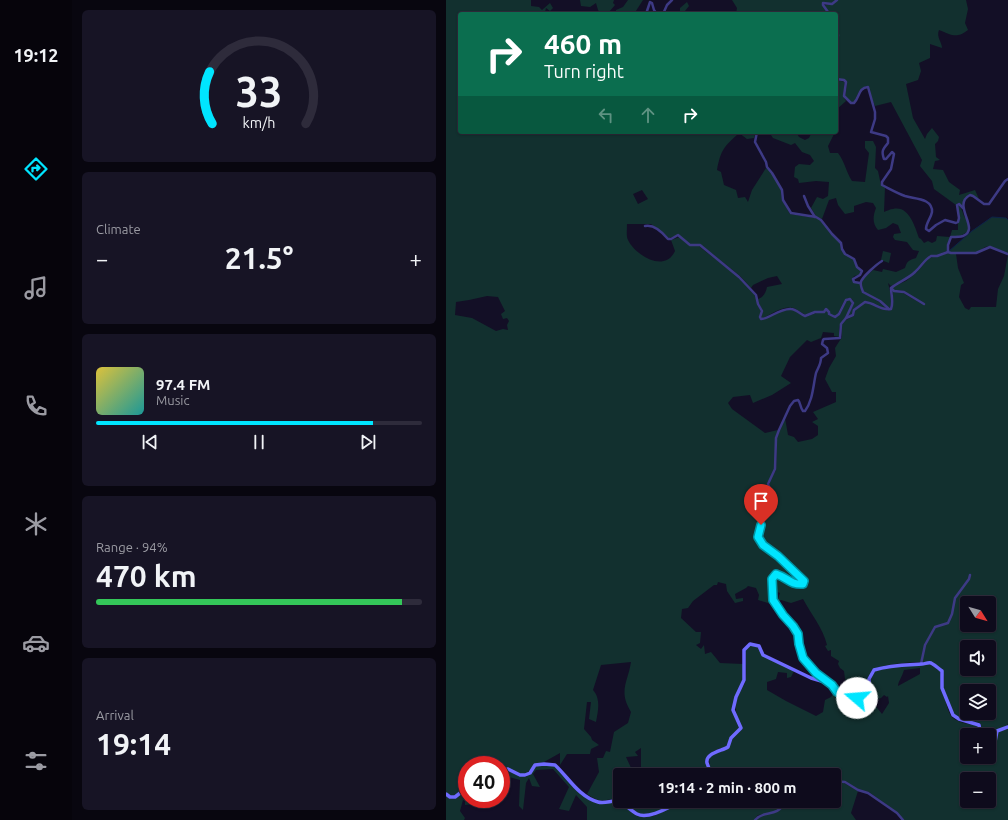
<!DOCTYPE html>
<meta charset="utf-8">
<style>
:root{--surface:#0e0b1c;--page:#171425;--text:#f1f3f6;--muted:#9b9ba3;--line:#2e2b3b;--accent:#00e5ff}
body{margin:0;font-family:Ubuntu,sans-serif;background:var(--page);color:var(--text);height:100vh;display:flex;flex-direction:column;font-size:15px;white-space:nowrap}
*{box-sizing:border-box;margin:0}
p{font-size:13px;color:var(--muted)}
.icon{flex:none;width:22px;height:22px;fill:none;stroke:currentColor;stroke-width:2;stroke-linecap:round;stroke-linejoin:round}
.map{position:relative;flex:1;overflow:hidden}
.side{display:flex;flex-direction:column;gap:10px;padding:10px;background:#08060f;width:374px}
.side>*{flex:none}
.guide{position:absolute;left:12px;top:12px;width:380px;height:122px;border-radius:4px;box-shadow:0 1px 3px #0004,0 0 0 1px var(--line);background:#0b6e4f;color:#fff;overflow:hidden}
.needle{width:26px;rotate:127deg}
.fabs{position:absolute;left:514px;top:596px;display:grid;gap:8px}
.fabs a{display:grid;place-items:center;width:36px;height:36px;border-radius:4px;background:var(--surface);box-shadow:0 1px 3px #0004,0 0 0 1px var(--line);font-size:20px}
.speed{position:absolute;left:12px;top:756px;display:flex;gap:8px;font-size:20px;font-weight:700;text-align:center}
.speed>*{display:grid;place-content:center;width:52px;height:52px;border-radius:50%;background:var(--surface);box-shadow:0 1px 3px #0004,0 0 0 1px var(--line);line-height:1}
.speed .limit{border:6px solid #d22;background:#fff;color:#111}
.pin{position:absolute;display:grid;place-items:center;width:34px;height:34px;color:#fff;margin:-41px -17px;border-radius:50% 50% 50% 0;rotate:-45deg;box-shadow:0 0 4px #0007}
.pin .icon{rotate:45deg}
.me{position:absolute;width:44px;margin:-22px;rotate:288deg;stroke-linejoin:round;filter:drop-shadow(0 0 3px #0008)}
.turn{display:flex;align-items:center;gap:14px;height:84px;padding:0 20px;font-size:18px}
.turn .icon{width:52px;height:52px;stroke-width:2.5}
.turn b{display:block;font-size:28px;line-height:34px}
.lanes{display:flex;align-items:center;height:38px;padding:0 20px;background:#0003;justify-content:center;gap:20px;direction:ltr}
.lanes .off{opacity:.35}
.big{font-size:30px;font-weight:600;line-height:1.1}
.side .card{flex:1;display:flex;flex-direction:column;justify-content:center;gap:6px;min-width:0;padding:0 14px;border-radius:6px;background:var(--page)}
.side .dial{align-items:center;gap:0}
.dial svg{height:104px;overflow:visible;fill:none;stroke:var(--line);stroke-width:7;stroke-linecap:round;text-anchor:middle}
.dial text{fill:var(--text);stroke:none}
.song{display:flex;align-items:center;gap:12px}
.cover{width:48px;height:48px;border-radius:6px;background:linear-gradient(135deg,hsl(50 70% 55%),hsl(180 70% 35%))}
.played{height:4px;border-radius:2px;background:linear-gradient(90deg,var(--accent) 85%,var(--line) 85%)}
.keys{display:flex;justify-content:space-around;direction:ltr}
.heat{display:flex;justify-content:space-between;align-items:center;font-size:22px;direction:ltr}
.charge{height:6px;border-radius:3px;background:linear-gradient(90deg,#34c759 94%,var(--line) 0)}
.trip{position:absolute;left:167px;top:768px;width:228px;height:40px;border-radius:4px;background:var(--surface);box-shadow:0 1px 3px #0004,0 0 0 1px var(--line);font-weight:600;line-height:40px;text-align:center}
main{display:flex;flex:1;min-height:0}
.tab-bar{display:flex;flex-direction:column;width:72px;justify-content:space-around;align-items:center;background:#06040b;color:var(--muted)}
.tab-bar .icon{width:28px;height:28px}
.tab-bar .on{color:var(--accent)}
.tab-bar b{font-size:18px;color:var(--text)}
.map>svg:first-child{display:block}
</style>
<main>
<nav class="tab-bar">
<b>19:12</b>
<svg class="icon on" aria-label="directions" viewBox="0 0 24 24"><path d="M12 3l9 9-9 9-9-9zM9 14v-3h6M13 9l2 2-2 2"/></svg>
<svg class="icon" aria-label="music" viewBox="0 0 24 24"><path d="M9 18V5l10-2v13"/><circle cx="6" cy="18" r="3"/><circle cx="16" cy="16" r="3"/></svg>
<svg class="icon" aria-label="phone" viewBox="0 0 24 24"><path d="M5 4h4l2 5-3 2q2 4 5 5l2-3 5 2v4C11 20 4 13 5 4z"/></svg>
<svg class="icon" aria-label="climate" viewBox="0 0 24 24"><path d="M12 3v18M4 7l16 10M4 17L20 7"/></svg>
<svg class="icon" aria-label="car" viewBox="0 0 24 24"><path d="M5 17H2v-5l4-1 3-4h7l3 4 3 1v5h-3M9 17h6M6 11h13"/><circle cx="7" cy="17" r="2"/><circle cx="17" cy="17" r="2"/></svg>
<svg class="icon" aria-label="filters" viewBox="0 0 24 24"><path d="M4 7h16M4 17h16"/><circle cx="9" cy="7" r="2"/><circle cx="15" cy="17" r="2"/></svg>
</nav>
<section class="side">
<div class="card dial"><svg viewBox="0 0 100 80">
<path d="M14 69A42 42 0 1 1 86 69"/>
<path d="M14 69A42 42 0 0 1 12 29" stroke="#00e5ff"/>
<text x="50" y="56" font-size="32" font-weight="700">33</text>
<text x="50" y="72" font-size="11">km/h</text>
</svg></div>
<div class="card"><p>Climate</p>
<div class="heat"><a>−</a><b class="big">21.5°</b><a>+</a></div>
</div>
<div class="card">
<div class="song"><i class="cover"></i><div><b>97.4 FM</b><p>Music</p></div></div>
<div class="played"></div>
<div class="keys"><svg class="icon" aria-label="previous" viewBox="0 0 24 24"><path d="M18 5L8 12l10 7zM5 5v14"/></svg><svg class="icon" aria-label="pause" viewBox="0 0 24 24"><path d="M8 5v14M16 5v14"/></svg><svg class="icon" aria-label="next" viewBox="0 0 24 24"><path d="M6 5l10 7-10 7zM19 5v14"/></svg></div>
</div>
<div class="card"><p>Range · 94%</p><b class="big">470 km</b><div class="charge"></div></div>
<div class="card"><p>Arrival</p><b class="big">19:14</b></div>
</section>
<div class="map">
<svg width="562" height="820" viewBox="0 0 562 820">
<rect width="100%" height="100%" fill="#130f26"/>
<g fill="#12302f" fill-rule="evenodd">
<path d="M0 0H85V6L93 7 96 10 104 3 107 8 104 11 100 8 99 12 96 14H14V132H298L301 134 310 132 308 138 301 139 293 133C278 147 275 149 271 170L275 172 278 185 290 190 292 198 299 197 302 202 306 190 320 168 326 173 335 190 336 200 344 214 370 218 375 220 386 235 394 243 395 249 399 254 408 260 411 267 415 271 413 275 408 276 407 278 408 282 414 284 416 292 433 302 441 309C433 309 427 302 419 301L407 310V315L401 317 408 303 406 299 402 298C395 302 395 312 389 317L384 314V311L380 309 378 311H373L360 315C355 313 352 310 348 308 337 305 325 314 316 319L315 317 317 311 313 304 312 299C318 297 320 292 321 287L336 284 331 276 322 278 307 285 305 288 294 276 254 244 246 245 232 235 223 238 205 224H181C181 229 180 236 182 240 190 256 219 273 229 251L225 240 234 237 246 246H253C271 262 294 274 308 294 311 299 312 306 315 311L313 317 314 319 316 320C326 317 336 306 347 310 352 312 355 315 359 317L373 312 378 313 381 310 383 315 389 318 394 314 401 300H404L406 303C404 308 402 314 399 318 393 326 392 327 394 337L388 336V333L377 332 375 338 365 342 361 340 344 357 335 376 345 383 326 395 307 403 304 395 287 397 282 403 286 409 319 433 332 430 329 438V469L321 484 323 489V496L320 493 317 494 319 508 313 523 314 526 312 531 311 539 316 546 332 557 357 581V583L350 584 344 582 334 575 330 574 325 579V594L323 601 328 607 322 603 312 600 313 595 310 588 302 586 300 588 289 594 290 599 297 598V601L289 603 281 591 280 584 272 582 271 585H268L247 601 242 608 236 609 235 618 250 632H255L254 643 250 645 255 649 258 645 259 654 265 652 274 663 297 664V680L289 697 286 710 293 728 284 737 281 746C274 749 258 752 260 763 261 768 263 770 261 775H174V800C159 797 158 806 141 794L153 772 151 758H157L160 751 164 752 168 732 182 723 185 712C172 691 182 682 185 662L155 665 147 690C155 699 152 711 150 722L143 719 145 702H141L138 729 145 737 146 740 153 745 145 749 144 754H121L114 765V753L98 762 89 764C74 785 73 766 55 769V765H21V788C11 789 12 801 0 793ZM196 190 202 199 192 204 187 194ZM41 296 52 297 59 311 55 314 57 319 61 318 63 321 61 325 62 330 57 329 50 331 26 318 9 315 10 302 23 300ZM195 748V767L186 770 180 757 192 756 189 752Z"/>
<polygon points="134,0 168,0 167,3 169,5 163,12 163,14 155,14 152,10 150,3 144,7 135,6"/>
<polygon points="182,0 197,0 188,14 170,14 170,10 177,7"/>
<polygon points="286,0 390,0 386,3 376,3 383,14 290,14 291,8"/>
<path d="M392 0H520L522 9 519 23 522 30C510 39 506 35 493 30 490 37 496 42 496 48L484 44V58L473 63 475 71 472 80 460 84 467 118 479 139 481 134 486 128 493 137 492 141 489 144 490 157 494 160 489 161 487 169 497 170 503 182 514 190 513 195 529 190 533 199 524 194C518 197 517 201 517 207L512 203 510 205 488 189 486 181 474 166 476 160 445 102 429 106 425 97 424 89 422 86C413 87 412 95 408 102H405L399 96 401 85 400 81 390 78 391 51 393 35 390 31V25L392 24 390 14C384 14 381 10 378 5L386 4Z"/>
<polygon points="241,2 243,6 239,11 239,14 234,14 234,8"/>
<polygon points="390,80 399,82 397,96 400,101 390,110"/>
<path d="M323 132H350L353 137 359 140 363 138 366 132H389L382 146 384 153H392C399 162 400 172 406 181L419 182 423 153 419 148V141H427L430 147 429 168 432 171 435 185 439 187 438 212C441 211 444 209 447 209 463 205 469 227 473 238L475 239 478 243 482 241 486 243 490 241 491 236 504 237 506 230H512V205C516 209 516 210 518 216 519 218 521 219 522 221 527 235 513 236 504 237L501 245V251L491 255H484L473 268 459 279 445 286 442 283C444 291 447 301 444 308L417 291C414 279 418 278 427 270L436 272 437 269 450 272 459 268C461 261 463 260 470 258L473 251 467 250 461 242 449 240 447 237 448 234 455 233 452 225 447 223 440 228 432 230C426 223 427 216 430 208L427 203 420 202 408 206V212L399 214 392 205 390 198 383 200 376 219 370 216 365 208 371 197 377 199 382 196 383 182 370 181 353 183 352 179 348 177 349 167 353 164 364 165 368 161 364 155 356 152 349 143 345 145 327 138Z"/>
<polygon points="546,217 560,218 562,220 562,253 544,246 539,247 530,253 506,253 503,251 526,231"/>
<polygon points="437,251 445,253 443,263 435,260"/>
<path d="M502 253 510 254 512 268 518 283 515 285 513 297 519 308 523 310 525 307H550L552 289 558 276 562 255V723L561 726 551 730 547 741 543 742V735H536L535 725 534 723 514 718 508 714 497 688 498 677 492 666 476 662 479 645 487 628 477 649 475 662C460 662 442 664 427 669L422 678 423 694 415 697 407 696 399 679 398 671 394 668 392 664 393 661 385 656V650L382 651 379 646 381 645C377 628 365 614 357 599L345 603 335 600 331 602 334 593 329 591V589L327 587 326 579 331 575C342 579 344 586 358 584L359 583 358 579 333 555 317 545 313 539 315 524 320 508 319 495 323 498 324 481 330 470 331 438 339 418 342 435 348 437 352 442 366 439 372 435V426L366 422 372 419 367 412 390 402V392H386L379 379 383 368 390 356 389 348 396 337C394 323 395 322 408 316L409 310 419 303C429 304 435 312 445 310 448 303 448 296 445 290L457 293 476 304 458 291 448 290 446 287 460 281 471 272 483 258ZM521 603H543V625H521ZM521 647H543V669H521ZM521 691H543V713H521Z"/>
<path d="M304 645 312 647 316 655 348 671 345 677 341 678V673L332 672 330 679 321 682V690L340 701 370 716 377 712 379 700 385 697 389 691C397 700 415 702 425 695V679L429 671 460 665 483 664 494 671C497 682 499 711 507 718 513 723 524 724 532 726L534 735H521V757H543V745L550 743 552 732 562 729V820H458L452 813 423 792 412 789 399 781 388 780V775H379L368 769 354 775H264L265 772 263 759 265 756 278 750 286 738 295 730C290 714 287 707 294 691 295 688 298 686 299 683 301 674 300 661 299 652L301 648ZM474 668V674L452 686C452 682 456 677 458 670ZM438 695 441 697 442 696 443 703 436 714 428 704 430 700 435 698ZM521 779H543V801H521Z"/>
<polygon points="98,765 109,766 146,801 173,802 191,816 197,817 208,816 238,801 339,801 330,813 312,815 308,820 141,820 141,807 130,795 123,811 113,809 123,787 107,769 90,770 87,774 94,787 86,786 83,778 80,783 77,810 73,806 74,780 59,776 57,771 61,771 80,777 90,766"/>
<path d="M388 782 398 783 412 791 405 813 410 820H310C320 809 330 820 340 801H388Z"/>
<path d="M19 791H21V799H28L29 804 19 805V801L17 800 14 811 19 818 18 820H0V796C8 801 13 797 19 791Z"/>
<path d="M176 801H233C223 806 209 816 197 815 190 814 182 806 176 801Z"/>
</g>
<g fill="none" stroke-linecap="round" stroke-linejoin="round">
<polyline stroke="#0c2248" stroke-width="1" points="503,251 526,231 546,217 560,218 562,220"/>
<g stroke="#3d3a85" stroke-width="2.5">
<polyline points="200,14 204,2 206,3 208,10 211,14"/>
<polyline points="217,14 221,5 226,0"/>
<polyline points="385,14 382,12 377,5 377,3 386,4 391,0"/>
<polyline points="390,17 391,20 390,24"/>
<polyline points="390,32 392,35 390,50"/>
<polyline points="390,56 390,59"/>
<path d="M390 79 398 80 400 82 398 96 405 103H408C414 97 412 88 422 87L429 112V119L425 132 440 136 442 138V143C437 149 435 151 438 159H440L446 152 448 154 445 169 436 182V185C444 189 451 193 459 196 468 199 487 198 486 212 485 218 480 223 480 229L483 231 490 225 499 220 510 223 512 222 513 218 511 205 513 204 517 208"/>
<polyline points="311,132 309,142 320,162 321,167 326,173 336,190 337,200 345,213 370,217 375,220 386,234 395,243 396,249 399,254 408,259 411,267 416,271 414,275 407,279 408,282 414,283"/>
<path d="M562 179 559 181 543 204H538L527 196 524 195C505 205 535 229 517 236 514 237 509 237 505 237L502 245V252L505 253H530L544 247 562 254"/>
<polyline points="358,196 362,206 369,217"/>
<path d="M199 226C208 224 217 233 222 239H225L232 235 244 245H254L293 277 310 295 312 304 316 311 314 317 315 319C321 320 334 308 345 309 350 309 354 314 359 316L369 312H378L380 309 383 312V314L389 317 393 314 400 300 404 299 407 303 400 318"/>
<path d="M436 261C431 264 416 277 415 282 414 285 416 289 417 292L434 301 443 309"/>
<polyline points="445,288 448,291 458,292 478,304"/>
<polyline points="475,664 479,645 489,627 502,623 506,614 509,598 523,579 524,575"/>
<path d="M378 680C366 673 356 659 353 645 353 642 353 637 352 633 349 626 343 622 338 616 326 602 327 596 325 579L331 574C342 578 344 585 357 584L358 581 332 556 317 545 312 539 313 531 315 526 314 523 319 508 318 495 320 494 323 497H324V489L322 484 329 469 330 438 333 430 344 406 348 401 352 400C355 403 354 408 357 411H359C367 400 367 386 370 373 372 368 375 364 375 358L382 353 381 348 376 344 377 340 378 339 394 338 395 324 400 318 407 315 408 310 419 302C429 303 435 311 445 309 448 301 445 296 445 288 452 282 462 279 469 272 475 267 478 260 485 256H491L502 252"/>
<polyline points="355,775 368,770 377,775"/>
<polyline points="388,781 399,782 412,790 422,793 451,813 457,820"/>
<path d="M309 820C320 808 329 820 340 801"/>
</g>
<g stroke="#6f6bff" stroke-width="3.5">
<polyline points="543,744 549,742 551,731 562,727"/>
<path d="M55 770 62 769 74 775H79L84 773 89 765 98 764 109 765C122 777 133 797 152 802 159 804 166 800 173 801 180 805 185 811 191 814 203 820 225 806 236 801"/>
<path d="M262 775C264 770 263 768 261 763 259 753 276 751 282 747L285 738 295 728 287 710 290 697 298 680V650L304 644 313 646 317 655 365 678 382 683 396 695 416 698 422 696 424 694 423 679 428 670C444 665 459 665 476 664 479 664 482 662 485 663 489 665 492 668 496 671V688L507 715 513 719 533 725 535 735"/>
<polyline points="0,794 4,797 9,797 18,790 21,789"/>
</g>
</g>
<g fill="none" stroke-linecap="round" stroke-linejoin="round">
<g stroke="#0095a6" stroke-width="10">
<path id="route" d="M315 525 312 537 317 545 332 556 358 581 357 584C344 585 342 578 330 574L326 579 327 600 337 615 347 626 352 634 353 644 357 658 370 673 386 685 391 692 396 695 411 698"/>
</g>
<use href="#route" stroke="#00e5ff" stroke-width="7"/>
</g>
</svg>
<div class="fabs">
<a><svg class="needle" viewBox="-14 -14 28 28"><path d="M0-13l5 13h-10z" fill="#e53935"/><path d="M0 13l5-13h-10z" fill="#9b9ba3"/></svg></a>
<a><svg class="icon" aria-label="sound" viewBox="0 0 24 24"><path d="M4 9h4l5-4v14l-5-4H4zM17 9q2 3 0 6"/></svg></a>
<a><svg class="icon" aria-label="layers" viewBox="0 0 24 24"><path d="M12 4l9 5-9 5-9-5zM3 14l9 5 9-5"/></svg></a>
<a>+</a>
<a>−</a>
</div>
<div class="speed"><div class="limit">40</div></div>
<div class="pin" style="left:315px;top:525px;background:#d93025"><svg class="icon" aria-label="arrive" viewBox="0 0 24 24"><path d="M6 21V4h12l-3 4 3 4H6"/></svg></div>
<svg class="me" style="left:411px;top:698px" viewBox="-20 -20 40 40"><circle r="19" fill="#fff"/><path d="M0-13L10 11 0 6-10 11z" fill="#00e5ff"/></svg>
<div class="trip">19:14 · 2 min · 800 m</div>
<div class="guide">
<div class="turn"><svg class="icon" aria-label="right" viewBox="0 0 24 24"><path d="M7 20v-9h11M14 6l5 5-5 5"/></svg><div><b>460 m</b>Turn right</div></div>
<div class="lanes"><svg class="icon off" aria-label="left" viewBox="0 0 24 24"><path d="M17 20v-9H6M10 6l-5 5 5 5"/></svg><svg class="icon off" aria-label="ahead" viewBox="0 0 24 24"><path d="M12 20V5M6 11l6-6 6 6"/></svg><svg class="icon" aria-label="right" viewBox="0 0 24 24"><path d="M7 20v-9h11M14 6l5 5-5 5"/></svg></div>
</div>
</div>
</main>
